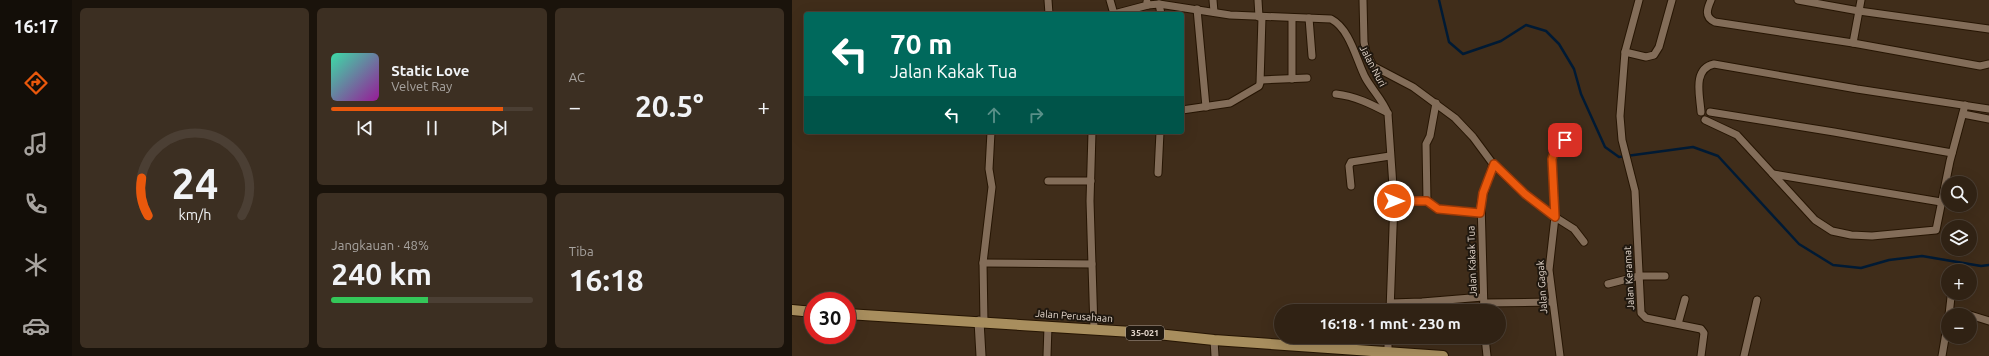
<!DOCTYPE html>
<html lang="id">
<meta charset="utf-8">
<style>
:root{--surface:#302214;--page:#3c2f22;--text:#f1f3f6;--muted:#a8a4a0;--line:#4b3f34;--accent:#ea580c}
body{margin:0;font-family:Ubuntu,sans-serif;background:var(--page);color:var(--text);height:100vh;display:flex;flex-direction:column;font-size:15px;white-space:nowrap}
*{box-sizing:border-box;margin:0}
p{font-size:13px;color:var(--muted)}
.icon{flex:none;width:22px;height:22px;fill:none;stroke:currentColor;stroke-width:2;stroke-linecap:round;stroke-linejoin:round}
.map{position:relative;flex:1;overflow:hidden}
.panel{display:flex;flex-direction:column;gap:8px;padding:8px;background:#1a130b;width:720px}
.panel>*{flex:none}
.banner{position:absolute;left:12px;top:12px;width:380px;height:122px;border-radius:4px;box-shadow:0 4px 16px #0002,0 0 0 1px var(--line);background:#00695c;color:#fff;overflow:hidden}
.tools{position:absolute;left:1149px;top:176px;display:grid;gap:8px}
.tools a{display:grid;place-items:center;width:36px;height:36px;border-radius:50%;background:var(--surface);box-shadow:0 4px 16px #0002,0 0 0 1px var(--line);font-size:20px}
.speed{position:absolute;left:12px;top:292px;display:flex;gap:8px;font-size:20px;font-weight:700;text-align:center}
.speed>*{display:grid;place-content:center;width:52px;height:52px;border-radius:50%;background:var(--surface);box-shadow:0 4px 16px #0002,0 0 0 1px var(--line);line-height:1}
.speed .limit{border:6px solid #d22;background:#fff;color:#111}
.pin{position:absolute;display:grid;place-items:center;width:34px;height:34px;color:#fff;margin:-17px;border-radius:8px;box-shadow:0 2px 6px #0006}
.me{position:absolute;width:44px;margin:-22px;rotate:90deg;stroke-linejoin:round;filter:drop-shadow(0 0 3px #0008)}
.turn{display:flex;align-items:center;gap:14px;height:84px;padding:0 20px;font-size:18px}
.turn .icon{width:52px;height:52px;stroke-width:2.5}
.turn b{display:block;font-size:28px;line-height:34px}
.lanes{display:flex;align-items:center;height:38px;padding:0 20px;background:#0003;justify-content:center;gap:20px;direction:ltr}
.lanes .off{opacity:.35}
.big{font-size:30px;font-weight:700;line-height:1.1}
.panel .tile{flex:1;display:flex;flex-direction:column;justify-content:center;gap:6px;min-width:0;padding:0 14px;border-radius:6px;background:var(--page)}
.panel .dial{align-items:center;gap:0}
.dial svg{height:104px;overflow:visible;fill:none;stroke:var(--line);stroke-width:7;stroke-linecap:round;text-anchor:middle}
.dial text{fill:var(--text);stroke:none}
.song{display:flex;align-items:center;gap:12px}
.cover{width:48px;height:48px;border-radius:6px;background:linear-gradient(135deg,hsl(160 70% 55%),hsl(300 70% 35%))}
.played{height:4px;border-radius:2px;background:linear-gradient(90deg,var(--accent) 85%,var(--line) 85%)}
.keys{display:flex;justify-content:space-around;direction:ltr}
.heat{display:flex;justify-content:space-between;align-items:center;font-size:22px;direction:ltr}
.charge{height:6px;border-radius:3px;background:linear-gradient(90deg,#34c759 48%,var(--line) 0)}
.panel .tiles{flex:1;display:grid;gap:8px;grid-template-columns:repeat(3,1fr)}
.tile:first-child{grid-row:span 2}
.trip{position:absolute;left:482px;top:304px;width:232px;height:40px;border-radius:20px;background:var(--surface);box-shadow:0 4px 16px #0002,0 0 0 1px var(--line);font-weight:700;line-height:40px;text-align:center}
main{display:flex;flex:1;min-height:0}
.tabs{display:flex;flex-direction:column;width:72px;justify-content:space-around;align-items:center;background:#130e08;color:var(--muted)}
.tabs .icon{width:28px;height:28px}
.tabs .on{color:var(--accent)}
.tabs b{font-size:18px;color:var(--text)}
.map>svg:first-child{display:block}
</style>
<main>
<nav class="tabs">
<b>16:17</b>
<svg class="icon on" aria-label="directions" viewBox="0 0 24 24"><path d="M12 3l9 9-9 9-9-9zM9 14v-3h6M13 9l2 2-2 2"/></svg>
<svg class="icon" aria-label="music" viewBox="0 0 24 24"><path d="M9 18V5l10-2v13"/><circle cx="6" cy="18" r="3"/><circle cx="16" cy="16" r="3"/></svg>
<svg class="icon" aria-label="phone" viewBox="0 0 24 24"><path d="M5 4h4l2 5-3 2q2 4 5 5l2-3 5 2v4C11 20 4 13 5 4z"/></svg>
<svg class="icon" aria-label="climate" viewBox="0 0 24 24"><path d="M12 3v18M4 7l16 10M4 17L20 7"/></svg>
<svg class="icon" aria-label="car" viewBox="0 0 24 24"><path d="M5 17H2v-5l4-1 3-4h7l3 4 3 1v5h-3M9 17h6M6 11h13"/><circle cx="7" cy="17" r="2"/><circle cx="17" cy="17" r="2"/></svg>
</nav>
<section class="panel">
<div class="tiles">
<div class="tile dial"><svg viewBox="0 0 100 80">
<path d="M14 69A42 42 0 1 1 86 69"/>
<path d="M14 69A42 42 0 0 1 9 40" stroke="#ea580c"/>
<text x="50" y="56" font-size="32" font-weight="700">24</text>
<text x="50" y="72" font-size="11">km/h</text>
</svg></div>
<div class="tile">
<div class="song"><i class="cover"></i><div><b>Static Love</b><p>Velvet Ray</p></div></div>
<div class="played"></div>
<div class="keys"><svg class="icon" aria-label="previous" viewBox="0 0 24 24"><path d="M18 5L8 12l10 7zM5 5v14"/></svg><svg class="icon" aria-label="pause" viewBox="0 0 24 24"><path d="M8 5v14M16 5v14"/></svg><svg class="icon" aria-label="next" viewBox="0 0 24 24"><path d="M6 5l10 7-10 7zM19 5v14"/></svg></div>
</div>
<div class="tile"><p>AC</p>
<div class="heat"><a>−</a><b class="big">20.5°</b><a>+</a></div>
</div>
<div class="tile"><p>Jangkauan · 48%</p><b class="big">240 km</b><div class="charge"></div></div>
<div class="tile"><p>Tiba</p><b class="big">16:18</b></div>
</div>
</section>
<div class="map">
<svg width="1197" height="356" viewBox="0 0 1197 356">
<rect width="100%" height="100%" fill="#402d1a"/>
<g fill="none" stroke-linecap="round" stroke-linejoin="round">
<polyline stroke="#001a34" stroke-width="2.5" points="647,0 657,42 671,54 709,41 734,25 754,31 767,44 782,69 789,94 813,147 827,157 901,147 926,156 1007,244 1041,265 1069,268 1097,260 1130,256 1189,266 1197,265"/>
<g stroke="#261503" stroke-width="9">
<g id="minor">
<polyline points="256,0 257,14"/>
<polyline points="318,0 322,14"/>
<polyline points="421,0 422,12"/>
<polyline points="466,0 467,17"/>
<polyline points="571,0 572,42 574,52 581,66 621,87 663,118 681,137 701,164 733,194 763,217 782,229 792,242"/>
<polyline points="847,0 833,52 854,57 862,55 867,47 880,0"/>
<path d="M919 0C915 9 912 17 923 22L1061 43 1188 66 1197 64"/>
<polyline points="1006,0 1067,11 1197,29"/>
<polyline points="367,4 369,14"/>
<path d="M356 5 367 4 438 15 539 19C558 29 564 59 573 77 580 90 591 100 596 114L602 201 598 311"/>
<polyline points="405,9 414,107"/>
<polyline points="322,14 356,5 355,2"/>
<polyline points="517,18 520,56"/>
<polyline points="1061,43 1069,0"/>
<polyline points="833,52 828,116 830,140 843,191 849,313 854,318 909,329 912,333 909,356"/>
<polyline points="500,79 500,18"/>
<polyline points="469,80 515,78"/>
<path d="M544 94C563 96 579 104 596 113"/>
<polyline points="390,110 438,103 467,86 468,83 470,17"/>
<path d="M909 112C908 96 900 69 922 64L1065 89 1197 109"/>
<polyline points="918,112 1042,132 1160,153"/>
<polyline points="1171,114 1197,119"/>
<polyline points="913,120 945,135 1023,220 1040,231 1059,235 1080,236 1144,230 1158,161 1173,105"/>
<polyline points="300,132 298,201 302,329"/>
<polyline points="366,173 368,132"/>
<polyline points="981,174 1149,202"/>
<polyline points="256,181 299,181"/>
<polyline points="559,186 557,166 559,162 598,156"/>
<polyline points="602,201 635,201 646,209 689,213"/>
<polyline points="635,201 634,144 638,136 644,103"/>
<polyline points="191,263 300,264"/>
<polyline points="816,284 847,276 873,276"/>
<polyline points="599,303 630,302 691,297"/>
<polyline points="692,303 760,302"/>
<polyline points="692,311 689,202 701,164"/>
<polyline points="1158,311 1177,315"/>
<polyline points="1157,315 1159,297"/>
<polyline points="1178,315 1197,321"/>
<polyline points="192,322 191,263 200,187 197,169 199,132"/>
<polyline points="886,324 893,299"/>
<polyline points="693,337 695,356"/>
<polyline points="422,340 423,356"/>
<polyline points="596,351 596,337"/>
<polyline points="255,356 256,326"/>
<polyline points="768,356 757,270 763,217 760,159 764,147 781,133"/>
<polyline points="952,356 965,300"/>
<polyline points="1150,356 1156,321"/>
</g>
</g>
<g stroke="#261503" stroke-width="11">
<polyline id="tertiary" points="187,321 189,356"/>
</g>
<g stroke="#261503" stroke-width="12">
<g id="primary">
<polyline points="0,310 21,312"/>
<polyline points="55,314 356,333 422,340 651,356"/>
</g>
</g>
<use href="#minor" stroke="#836d59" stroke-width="7"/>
<use href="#tertiary" stroke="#836d59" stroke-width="9"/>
<use href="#primary" stroke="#a88e5e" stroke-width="10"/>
</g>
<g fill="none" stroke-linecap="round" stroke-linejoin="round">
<g stroke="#983908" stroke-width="10">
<polyline id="route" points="602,201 635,201 646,209 688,213 691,193 702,164 733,194 763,217 760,159 764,147 773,140"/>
</g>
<use href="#route" stroke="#ea580c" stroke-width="7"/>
</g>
<g text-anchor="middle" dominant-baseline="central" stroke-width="4" stroke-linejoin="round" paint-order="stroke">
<rect fill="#20180f" stroke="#aa9e94" stroke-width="1" x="334" y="326" width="38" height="14" rx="3"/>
<g font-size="9" font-weight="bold" fill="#e5d8cd">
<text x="353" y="333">35-021</text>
</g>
<g font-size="10" fill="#e5d8cd" stroke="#20180f">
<text transform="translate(581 66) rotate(62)">Jalan Nuri</text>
<text transform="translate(680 261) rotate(-92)">Jalan Kakak Tua</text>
<text transform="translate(837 278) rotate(-93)">Jalan Keramat</text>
<text transform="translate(750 287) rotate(-94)">Jalan Gagak</text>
<text transform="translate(282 316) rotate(4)">Jalan Perusahaan</text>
</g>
</g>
</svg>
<div class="tools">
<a><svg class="icon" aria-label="search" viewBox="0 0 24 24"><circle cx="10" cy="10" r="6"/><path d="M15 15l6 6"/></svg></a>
<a><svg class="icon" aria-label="layers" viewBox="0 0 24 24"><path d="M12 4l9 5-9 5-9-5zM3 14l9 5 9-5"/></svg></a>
<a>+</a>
<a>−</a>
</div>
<div class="speed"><div class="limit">30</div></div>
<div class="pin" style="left:773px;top:140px;background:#d93025"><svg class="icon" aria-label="arrive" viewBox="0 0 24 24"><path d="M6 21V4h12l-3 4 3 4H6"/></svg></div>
<svg class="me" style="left:602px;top:201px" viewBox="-20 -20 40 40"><circle r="17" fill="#ea580c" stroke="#fff" stroke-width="3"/><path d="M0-11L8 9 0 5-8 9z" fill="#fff"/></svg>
<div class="trip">16:18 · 1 mnt · 230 m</div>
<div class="banner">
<div class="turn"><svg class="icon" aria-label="left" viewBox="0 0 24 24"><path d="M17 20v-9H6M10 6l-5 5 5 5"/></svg><div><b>70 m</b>Jalan Kakak Tua</div></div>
<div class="lanes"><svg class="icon" aria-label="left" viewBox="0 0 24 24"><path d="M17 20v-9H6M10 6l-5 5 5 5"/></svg><svg class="icon off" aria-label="ahead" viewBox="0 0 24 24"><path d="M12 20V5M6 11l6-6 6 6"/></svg><svg class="icon off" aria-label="right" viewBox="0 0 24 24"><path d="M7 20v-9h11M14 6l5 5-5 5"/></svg></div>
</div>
</div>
</main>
